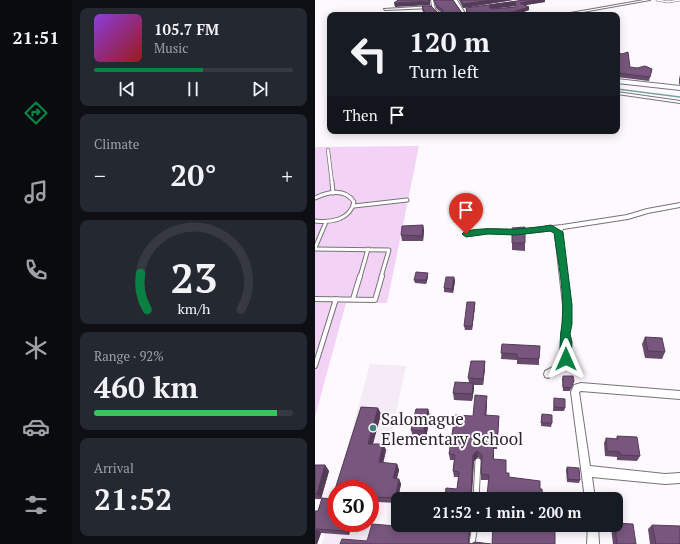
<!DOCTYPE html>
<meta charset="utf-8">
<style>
:root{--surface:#171b24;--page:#242831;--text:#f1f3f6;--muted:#9ea1a6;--line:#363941;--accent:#0b8043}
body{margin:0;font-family:"PT Serif",serif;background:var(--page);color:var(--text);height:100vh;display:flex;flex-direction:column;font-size:15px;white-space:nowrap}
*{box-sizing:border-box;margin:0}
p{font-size:13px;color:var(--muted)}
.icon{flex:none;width:22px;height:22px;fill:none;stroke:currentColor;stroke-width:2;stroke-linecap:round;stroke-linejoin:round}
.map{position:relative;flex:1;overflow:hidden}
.panel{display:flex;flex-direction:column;gap:8px;padding:8px;background:#0d0f14;width:243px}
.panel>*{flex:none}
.guide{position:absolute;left:12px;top:12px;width:293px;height:122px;border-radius:8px;box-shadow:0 2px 10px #0003;background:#171b24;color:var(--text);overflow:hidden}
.speed{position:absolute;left:12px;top:480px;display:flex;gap:8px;font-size:20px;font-weight:700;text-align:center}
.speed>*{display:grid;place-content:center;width:52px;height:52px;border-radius:50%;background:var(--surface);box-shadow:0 2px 10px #0003;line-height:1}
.speed .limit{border:6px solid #d22;background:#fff;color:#111}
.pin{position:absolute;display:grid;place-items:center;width:34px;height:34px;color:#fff;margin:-41px -17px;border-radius:50% 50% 50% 0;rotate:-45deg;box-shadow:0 0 4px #0007}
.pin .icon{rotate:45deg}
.me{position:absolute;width:44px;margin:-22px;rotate:0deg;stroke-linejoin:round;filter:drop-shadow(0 0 3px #0008)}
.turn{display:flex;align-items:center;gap:14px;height:84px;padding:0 16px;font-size:18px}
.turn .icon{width:52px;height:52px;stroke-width:2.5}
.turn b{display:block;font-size:28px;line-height:34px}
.then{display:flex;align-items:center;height:38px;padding:0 16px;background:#0003;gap:8px;font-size:15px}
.big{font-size:30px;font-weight:700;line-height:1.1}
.panel .card{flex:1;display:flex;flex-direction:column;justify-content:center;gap:6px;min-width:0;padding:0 14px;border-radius:8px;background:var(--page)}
.panel .dial{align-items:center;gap:0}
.dial svg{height:104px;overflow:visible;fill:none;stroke:var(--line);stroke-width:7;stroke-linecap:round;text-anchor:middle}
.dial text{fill:var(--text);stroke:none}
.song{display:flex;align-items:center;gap:12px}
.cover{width:48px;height:48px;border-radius:6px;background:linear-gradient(135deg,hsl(270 70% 55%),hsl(0 70% 35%))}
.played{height:4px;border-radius:2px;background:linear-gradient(90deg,var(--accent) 55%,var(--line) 55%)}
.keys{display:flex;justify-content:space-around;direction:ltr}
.heat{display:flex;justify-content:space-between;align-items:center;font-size:22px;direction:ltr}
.charge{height:6px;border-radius:3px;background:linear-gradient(90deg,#34c759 92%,var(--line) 0)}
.trip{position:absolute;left:76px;top:492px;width:232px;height:40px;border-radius:8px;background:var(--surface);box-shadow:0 2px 10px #0003;font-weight:700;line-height:40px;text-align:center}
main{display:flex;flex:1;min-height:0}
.dock{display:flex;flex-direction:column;width:72px;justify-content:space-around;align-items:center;background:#090b0e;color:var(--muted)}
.dock .icon{width:28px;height:28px}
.dock .active{color:var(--accent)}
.dock b{font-size:18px;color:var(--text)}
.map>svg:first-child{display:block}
</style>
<main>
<nav class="dock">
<b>21:51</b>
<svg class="icon active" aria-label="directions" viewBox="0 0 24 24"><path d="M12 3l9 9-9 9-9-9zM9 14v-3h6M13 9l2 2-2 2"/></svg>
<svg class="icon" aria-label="music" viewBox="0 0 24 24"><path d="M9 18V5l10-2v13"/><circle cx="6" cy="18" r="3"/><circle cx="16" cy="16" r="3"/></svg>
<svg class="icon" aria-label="phone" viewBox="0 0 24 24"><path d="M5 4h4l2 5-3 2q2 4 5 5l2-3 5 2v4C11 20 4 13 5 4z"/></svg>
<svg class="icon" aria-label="climate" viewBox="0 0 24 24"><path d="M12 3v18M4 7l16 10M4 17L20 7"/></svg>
<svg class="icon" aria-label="car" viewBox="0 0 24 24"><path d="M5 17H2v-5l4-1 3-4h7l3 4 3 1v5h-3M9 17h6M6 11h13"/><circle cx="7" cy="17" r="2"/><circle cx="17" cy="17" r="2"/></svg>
<svg class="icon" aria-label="filters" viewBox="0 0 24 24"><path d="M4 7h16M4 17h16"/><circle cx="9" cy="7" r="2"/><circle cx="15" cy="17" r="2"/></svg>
</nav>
<section class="panel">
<div class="card">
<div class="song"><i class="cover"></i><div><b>105.7 FM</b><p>Music</p></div></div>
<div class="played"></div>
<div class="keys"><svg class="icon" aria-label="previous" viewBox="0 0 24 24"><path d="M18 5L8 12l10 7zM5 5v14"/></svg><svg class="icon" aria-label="pause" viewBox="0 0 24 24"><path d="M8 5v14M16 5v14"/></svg><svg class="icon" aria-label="next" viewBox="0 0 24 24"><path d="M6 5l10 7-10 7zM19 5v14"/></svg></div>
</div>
<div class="card"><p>Climate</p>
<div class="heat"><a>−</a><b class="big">20°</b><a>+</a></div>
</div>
<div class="card dial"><svg viewBox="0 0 100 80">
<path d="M14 69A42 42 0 1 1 86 69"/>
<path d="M14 69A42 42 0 0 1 9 41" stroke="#0b8043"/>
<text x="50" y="56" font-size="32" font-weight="700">23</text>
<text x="50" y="72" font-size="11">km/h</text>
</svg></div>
<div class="card"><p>Range · 92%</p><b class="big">460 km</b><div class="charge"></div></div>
<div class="card"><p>Arrival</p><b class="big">21:52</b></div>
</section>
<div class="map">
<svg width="365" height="544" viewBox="0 0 365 544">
<rect width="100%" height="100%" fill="#fef9fe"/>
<polygon fill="#f5ebf6" points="55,364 91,366 53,544 7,544 21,490 21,523 55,523 55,489 21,489"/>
<polygon fill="#f2d3f6" points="104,146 72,303 31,303 0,417 0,147"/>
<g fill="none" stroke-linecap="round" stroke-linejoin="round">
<polyline stroke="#73a49c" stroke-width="1.5" points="302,89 365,97"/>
<g stroke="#777377" stroke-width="2.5">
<polyline id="service-far4" points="342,0 353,2 365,0"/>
</g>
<g stroke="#777377" stroke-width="4">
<polyline id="service-far3" points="13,150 17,183"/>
</g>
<g stroke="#777377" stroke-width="5">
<g id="service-far2">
<polyline points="17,182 18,193"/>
<path d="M0 198C13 192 30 188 39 202 35 220 16 223 0 221"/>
<polyline points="39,206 92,200"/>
<polyline points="0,248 11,222"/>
<polyline points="0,249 74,250 66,277"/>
<polyline points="45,277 53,249"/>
</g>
</g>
<g stroke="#777377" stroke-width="6">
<g id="service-far1">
<polyline points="0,299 60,300 67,276"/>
<polyline points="38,299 45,276"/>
<polyline points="0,366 21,299"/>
</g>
</g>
<g stroke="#777377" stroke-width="7">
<g id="service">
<polyline points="161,499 163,461"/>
<polyline points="157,544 160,525"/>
</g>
</g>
<g stroke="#777377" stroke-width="2">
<g id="minor">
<polygon points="116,0 118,0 120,9 127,15 123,15 117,8 70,10 69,9 117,6"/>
<polygon points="329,0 335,0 251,15 244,15"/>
<polygon points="302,92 365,101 365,103 302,94"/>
<polygon points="365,203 365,207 333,213 313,219 248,229 246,234 256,305 256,324 254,334 255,359 252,368 233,378 230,377 229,374 230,371 246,363 247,359 246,334 248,324 248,305 240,234 241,230 201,234 173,233 151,236 148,234 149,233 173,229 201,230 247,225 312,215 332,209"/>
<polygon points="266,383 365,391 365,399 266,391 264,392 275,466 350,474 365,473 365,483 350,484 277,477 280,499 270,499 256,392 259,385"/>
<polygon points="273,525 283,525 284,544 272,544"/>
</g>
</g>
<g stroke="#777377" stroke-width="2">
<g id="tertiary">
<polygon points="138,0 142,0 151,15 147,15"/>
<polygon points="302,79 365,86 365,90 302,83"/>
</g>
</g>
<use href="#service-far4" stroke="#fff" stroke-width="1.5"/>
<use href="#service-far3" stroke="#fff" stroke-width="2.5"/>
<use href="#service-far2" stroke="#fff" stroke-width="3"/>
<use href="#service-far1" stroke="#fff" stroke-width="4"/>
<use href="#service" stroke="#fff" stroke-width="5"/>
<use href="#minor" fill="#fff" fill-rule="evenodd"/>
<use href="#tertiary" fill="#fff" fill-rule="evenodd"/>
</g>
<g fill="#674a6c" fill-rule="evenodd">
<path d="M119 0H138L147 13H151V8L209 0H230V2L210 5 214 7V10L200 15H110L107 10V6L123 13H127L121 8ZM200 6V7L177 9 176 8Z"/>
<polygon points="144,0 198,0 148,8"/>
<polygon points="302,52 315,67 322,68 337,69 334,81 302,77"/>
<polygon points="365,75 365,85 364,84 364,79"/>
<polygon points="108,225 109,231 108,241 87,241 86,235"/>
<polygon points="197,228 210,243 210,251 197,250"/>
<polygon points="113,273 113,277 111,284 100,283 99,280"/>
<polygon points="139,277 140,281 138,293 129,292 129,288"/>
<polygon points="160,302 160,306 157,330 150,330 149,326"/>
<polygon points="330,337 350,352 347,359 330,358 327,344"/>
<polygon points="187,344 224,359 224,365 202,364 202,360 186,359"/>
<polygon points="170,368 168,385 159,385 159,389 157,401 139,400 138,393 154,382 153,378"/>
<polygon points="248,376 258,384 255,391 248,391 247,379"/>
<polygon points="239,398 250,408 249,411 238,411"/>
<path d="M172 402 171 415 184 423 182 449H179V459L194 477 225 489 228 499H130L142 489 144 477H139L138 471 139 460H135L134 454 158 416ZM163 457 166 460V480H174L172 496 160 498 157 496 159 461Z"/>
<polygon points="46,407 63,408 66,414 58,444 68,444 71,450 68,463 82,464 84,470 82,479 84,479 86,484 82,503 62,502 60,499 55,498 55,489 21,489 21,523 37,523 34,535 6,533 2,544 0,544 0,511 3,511 7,498 17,499"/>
<polygon points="113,409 115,416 111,438 98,437 96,430"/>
<polygon points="227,414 237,423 236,427 226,426"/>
<polygon points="302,436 325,456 322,461 302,460 302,457 290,456 289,443 291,438 301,439"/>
<polygon points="0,465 10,465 14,471 6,499 0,499"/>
<polygon points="252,467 265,480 264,483 252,482 251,470"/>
<polygon points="298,525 301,525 321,544 298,544 296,528"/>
<polygon points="337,525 365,544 335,544 333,529"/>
</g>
<g fill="#543c58">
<polygon points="177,0 198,0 148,8 148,4"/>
<polygon points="221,0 230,0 230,2 205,6 205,3"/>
<polygon points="115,1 115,5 80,7 79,3"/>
<polygon points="200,2 200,6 176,9 174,7 176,5"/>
<polygon points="214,7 214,10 200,15 183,15 183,14"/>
<polygon points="108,225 109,231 108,241 107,236"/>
<polygon points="113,273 113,277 111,284 111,280"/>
<polygon points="139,277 140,281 138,293 137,289"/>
<polygon points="160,302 160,306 157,330 157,326"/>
<polygon points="170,361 170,368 168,385 168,379"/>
<polygon points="158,383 159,389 157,401 157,394"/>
<polygon points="172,396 172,402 171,422 170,415"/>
<polygon points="63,408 66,414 56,450 53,444"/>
<polygon points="113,409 115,416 111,438 109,431"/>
<polygon points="68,444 71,450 67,468 64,462"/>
<polygon points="162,451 163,457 159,461 156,499 156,495 158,455"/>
<polygon points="82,464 84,470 80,484 78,478"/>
<polygon points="10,465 14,471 6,499 2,494"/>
<polygon points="84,479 86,484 82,503 80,498"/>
<polygon points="32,523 37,523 34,535 30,531"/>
<polygon points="155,525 156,525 154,544 153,542"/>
<polygon points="1,529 6,533 2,544 0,544 0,532"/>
</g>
<g fill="#78567d" stroke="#543c58" fill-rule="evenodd">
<polygon points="83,0 115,0 115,1 79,3"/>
<path d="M119 0H138L147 13H152L151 8 209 0H221L205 3 214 7 198 12 183 14 184 15H111L107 6H116L123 13 128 12V10L121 5ZM200 2 201 5 200 7 177 9 174 7 176 5Z"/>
<polygon points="146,0 177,0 148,4"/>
<polygon points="302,52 307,54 313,52 315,67 322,68 330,66 337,69 335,77 302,73"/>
<polygon points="108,225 107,236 86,235 87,226"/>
<polygon points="210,227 210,243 197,243 197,228"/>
<polygon points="101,272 113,273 111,280 99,280"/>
<polygon points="131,277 139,277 137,289 129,288"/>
<polygon points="152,302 160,302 157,326 149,326"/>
<polygon points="330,337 347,338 350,352 333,351"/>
<polygon points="187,344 225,346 224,359 202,358 202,354 186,353"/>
<polygon points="156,361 170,361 168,379 153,378"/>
<polygon points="248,376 258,376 259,381 256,388 248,387"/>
<polygon points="140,382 158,383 157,394 138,393"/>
<path d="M160 395 172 396 170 415 184 416 182 443H179L178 459 191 460V473H194V477L225 481V489H227L228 499H130L131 488 142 489 144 472 138 471 140 455 134 454 140 415 158 416ZM162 451 167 455 166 474 174 475 172 496H164L160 498 156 495 158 455Z"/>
<polygon points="239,398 250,399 250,408 239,407"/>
<polygon points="46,407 63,408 53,444 68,444 64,462 82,464 78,478 84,479 80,498 59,497 60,494 55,493 55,489 21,489 21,523 32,523 30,531 1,529 0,532 0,511 3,511 7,498 17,499"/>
<polygon points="101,409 113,409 109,431 96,430"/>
<polygon points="227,414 237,415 237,423 226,423"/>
<polygon points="302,436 322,437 325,456 305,455 305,452 292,451 291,438 303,439"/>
<polygon points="0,465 10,465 2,494 0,494"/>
<polygon points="252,467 264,468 265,480 253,479"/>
<polygon points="82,520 83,520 83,525 155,525 153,542 156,544 160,542 176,544 25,544 27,539 52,541 57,524 81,526"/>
<polygon points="301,523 318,524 321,544 302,544 300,525 301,525"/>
<polygon points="178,525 229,525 229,527 240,529 240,544 177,544"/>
<polygon points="337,525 365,526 365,544 341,544"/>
</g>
<path fill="#0b8043" stroke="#07532c" d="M236 225 248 232 257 305V324L255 334 257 342 256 359 255 362 251 364 247 362C243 353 246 333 247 323 250 293 243 262 239 233L235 231 201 235 173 234 151 237 147 234C155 226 190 230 202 229 214 228 225 227 236 225Z"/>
<circle fill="#3c8177" stroke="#fef9fe" stroke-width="1.5" cx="58" cy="428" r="4"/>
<g text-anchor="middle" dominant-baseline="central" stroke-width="4" stroke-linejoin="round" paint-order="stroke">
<g font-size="17" fill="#272527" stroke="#fef9fe" text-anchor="start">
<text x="66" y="418">Salomague<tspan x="66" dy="20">Elementary School</tspan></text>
</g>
</g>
</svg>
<div class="speed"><div class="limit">30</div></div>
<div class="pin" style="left:151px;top:234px;background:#d93025"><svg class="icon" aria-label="arrive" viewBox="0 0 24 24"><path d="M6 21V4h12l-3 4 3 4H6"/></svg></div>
<svg class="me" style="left:251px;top:359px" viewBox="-20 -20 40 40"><path d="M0-17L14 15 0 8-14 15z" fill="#0b8043" stroke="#fff" stroke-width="4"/></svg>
<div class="trip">21:52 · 1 min · 200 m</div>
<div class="guide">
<div class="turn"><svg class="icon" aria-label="left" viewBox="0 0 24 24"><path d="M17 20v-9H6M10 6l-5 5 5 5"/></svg><div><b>120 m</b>Turn left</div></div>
<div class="then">Then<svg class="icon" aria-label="arrive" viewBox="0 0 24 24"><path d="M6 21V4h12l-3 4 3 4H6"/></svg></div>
</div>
</div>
</main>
